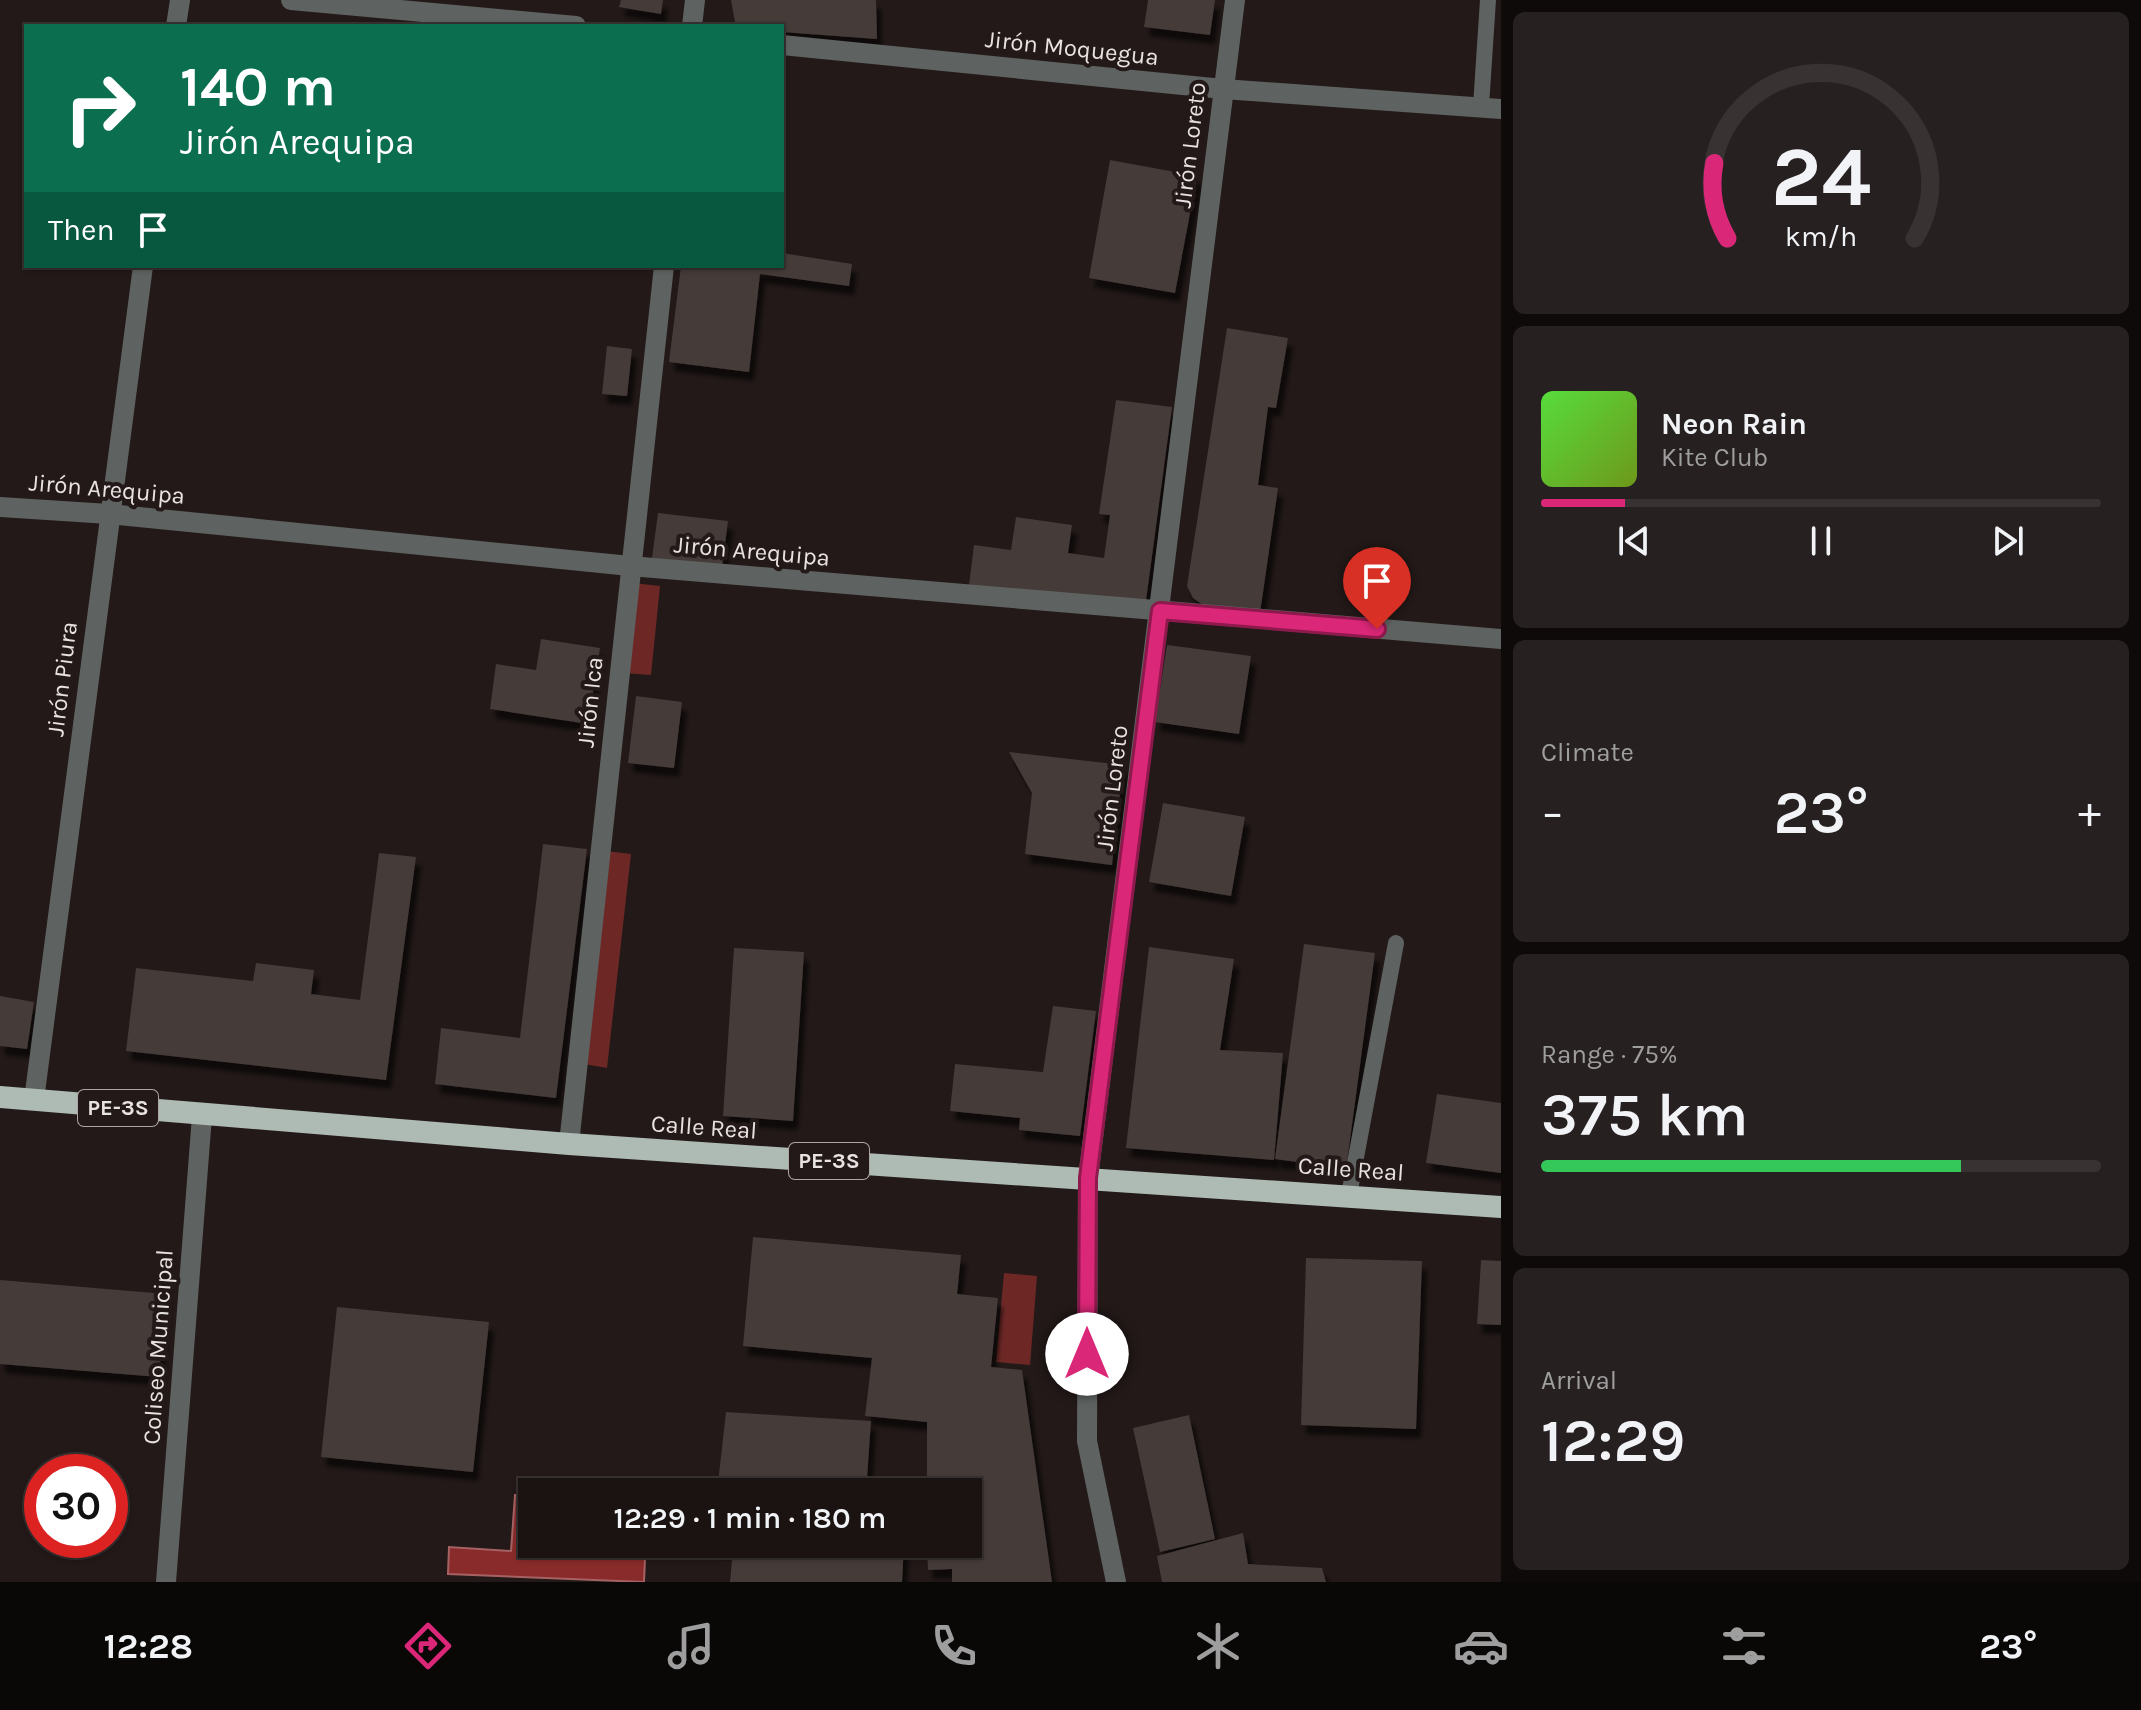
<!DOCTYPE html>
<meta charset="utf-8">
<style>
:root{--surface:#1a1312;--page:#272020;--text:#f1f3f6;--muted:#9f9e9f;--line:#383232;--accent:#db2777}
body{margin:0;font-family:Karla,sans-serif;background:var(--page);color:var(--text);height:100vh;display:flex;flex-direction:column;font-size:30px;white-space:nowrap}
*{box-sizing:border-box;margin:0}
p{font-size:26px;color:var(--muted)}
.icon{flex:none;width:44px;height:44px;fill:none;stroke:currentColor;stroke-width:2;stroke-linecap:round;stroke-linejoin:round}
.map{position:relative;flex:1;overflow:hidden}
.details{display:flex;flex-direction:column;gap:12px;padding:12px;background:#0e0a0a;width:640px}
.details>*{flex:none}
.guide{position:absolute;left:24px;top:24px;width:760px;height:244px;border-radius:0px;box-shadow:0 2px 6px #0004,0 0 0 2px var(--line);background:#0b6e4f;color:#fff;overflow:hidden}
.speed{position:absolute;left:24px;top:1454px;display:flex;gap:16px;font-size:40px;font-weight:700;text-align:center}
.speed>*{display:grid;place-content:center;width:104px;height:104px;border-radius:50%;background:var(--surface);box-shadow:0 2px 6px #0004,0 0 0 2px var(--line);line-height:1}
.speed .limit{border:12px solid #d22;background:#fff;color:#111}
.pin{position:absolute;display:grid;place-items:center;width:68px;height:68px;color:#fff;margin:-82px -34px;border-radius:50% 50% 50% 0;rotate:-45deg;box-shadow:0 0 8px #0007}
.pin .icon{rotate:45deg}
.me{position:absolute;width:88px;margin:-44px;rotate:0deg;stroke-linejoin:round;filter:drop-shadow(0 0 6px #0008)}
.turn{display:flex;align-items:center;gap:28px;height:168px;padding:0 24px;font-size:36px}
.turn .icon{width:104px;height:104px;stroke-width:2.5}
.turn b{display:block;font-size:56px;line-height:68px}
.then{display:flex;align-items:center;height:76px;padding:0 24px;background:#0003;gap:16px;font-size:30px}
.big{font-size:60px;font-weight:600;line-height:1.1}
.details .widget{flex:1;display:flex;flex-direction:column;justify-content:center;gap:12px;min-width:0;padding:0 28px;border-radius:12px;background:var(--page)}
.details .dial{align-items:center;gap:0}
.dial svg{height:208px;overflow:visible;fill:none;stroke:var(--line);stroke-width:7;stroke-linecap:round;text-anchor:middle}
.dial text{fill:var(--text);stroke:none}
.song{display:flex;align-items:center;gap:24px}
.cover{width:96px;height:96px;border-radius:12px;background:linear-gradient(135deg,hsl(110 70% 55%),hsl(80 70% 35%))}
.played{height:8px;border-radius:4px;background:linear-gradient(90deg,var(--accent) 15%,var(--line) 15%)}
.keys{display:flex;justify-content:space-around;direction:ltr}
.heat{display:flex;justify-content:space-between;align-items:center;font-size:44px;direction:ltr}
.charge{height:12px;border-radius:6px;background:linear-gradient(90deg,#34c759 75%,var(--line) 0)}
.trip{position:absolute;left:518px;top:1478px;width:464px;height:80px;border-radius:0px;background:var(--surface);box-shadow:0 2px 6px #0004,0 0 0 2px var(--line);font-weight:600;line-height:80px;text-align:center}
.tab-bar{display:flex;height:128px;justify-content:space-around;align-items:center;background:#0a0807;color:var(--muted)}
.tab-bar .icon{width:56px;height:56px}
.tab-bar .current{color:var(--accent)}
.tab-bar b{font-size:36px;color:var(--text)}
main{display:flex;flex:1;min-height:0}
.map>svg:first-child{display:block}
</style>
<main>
<div class="map">
<svg width="1501" height="1582" viewBox="0 0 1501 1582">
<defs>
<filter id="shadow"><feDropShadow dx="5" dy="9" stdDeviation="2" flood-color="#0009"/></filter>
</defs>
<rect width="100%" height="100%" fill="#221918"/>
<g fill="#6d2826">
<polygon points="633,583 660,586 651,675 624,673"/>
<polygon points="606,851 631,854 607,1068 584,1064"/>
<polygon points="1004,1273 1037,1276 1030,1365 996,1362"/>
</g>
<polygon fill="#8a2b2b" stroke="#a66262" stroke-width="2" points="515,1495 532,1497 532,1544 540,1544 539,1551 645,1558 644,1582 448,1574 449,1547 511,1551"/>
<g fill="#453a39" filter="url(#shadow)">
<polygon points="621,0 663,0 661,14 619,7"/>
<polygon points="731,0 876,0 877,39 782,32 782,26 743,26 735,22"/>
<polygon points="1148,0 1215,0 1210,35 1144,27"/>
<polygon points="1110,160 1197,176 1175,293 1089,278"/>
<polygon points="782,253 852,264 849,286 760,274 749,372 669,362 681,266 782,266"/>
<polygon points="1227,328 1288,338 1276,408 1268,407 1258,485 1278,488 1260,613 1203,605 1193,598 1187,586"/>
<polygon points="607,346 632,349 627,396 602,394"/>
<polygon points="1116,400 1172,407 1145,608 969,585 974,545 1011,550 1016,517 1072,525 1068,553 1104,558 1110,515 1099,514"/>
<polygon points="658,513 728,521 722,567 652,558"/>
<polygon points="541,639 600,648 588,724 490,709 496,664 536,670"/>
<polygon points="1167,645 1251,656 1239,734 1155,722"/>
<polygon points="636,696 682,702 674,768 628,763"/>
<polygon points="1009,752 1123,765 1112,865 1025,854 1032,793"/>
<polygon points="1163,803 1245,817 1231,896 1149,882"/>
<polygon points="543,844 587,849 556,1098 435,1084 441,1028 520,1038"/>
<polygon points="379,853 416,857 386,1080 126,1051 136,968 253,981 256,963 314,970 311,994 360,1000"/>
<polygon points="1304,944 1375,953 1347,1162 1333,1161 1333,1167 1275,1159"/>
<polygon points="1149,947 1234,959 1220,1050 1283,1053 1274,1160 1126,1148"/>
<polygon points="734,948 804,952 793,1121 723,1116"/>
<polygon points="0,996 34,1002 27,1049 0,1046"/>
<polygon points="1053,1006 1096,1011 1080,1136 1019,1130 1020,1118 950,1111 955,1064 1043,1072"/>
<polygon points="1437,1094 1501,1103 1501,1173 1426,1163"/>
<polygon points="753,1237 961,1255 957,1294 998,1298 991,1367 1022,1370 1052,1582 952,1582 952,1569 928,1570 927,1544 968,1544 968,1492 927,1492 927,1422 865,1416 872,1358 743,1346"/>
<polygon points="1306,1258 1422,1261 1416,1429 1301,1425"/>
<polygon points="1481,1260 1501,1261 1501,1325 1477,1324"/>
<polygon points="0,1280 166,1294 159,1377 0,1364"/>
<polygon points="337,1307 489,1322 473,1472 321,1457"/>
<polygon points="726,1412 871,1421 866,1492 717,1492"/>
<polygon points="1189,1415 1215,1539 1160,1552 1133,1428"/>
<polygon points="1243,1533 1248,1564 1322,1568 1326,1582 1162,1582 1157,1556"/>
<polygon points="711,1544 904,1544 902,1582 730,1582 733,1549 711,1549"/>
</g>
<g fill="none" stroke-linecap="round" stroke-linejoin="round">
<g stroke="#5e6260" stroke-width="16">
<polyline points="1481,106 1488,0"/>
<polyline points="1349,1195 1396,943"/>
</g>
<g stroke="#5e6260" stroke-width="20">
<polyline points="291,0 576,26"/>
<polyline points="176,26 180,0"/>
<polyline points="692,26 695,0"/>
<polyline points="782,45 1223,89 1501,109"/>
<polyline points="0,507 109,514 630,566 1501,639"/>
<polyline points="34,1100 143,266"/>
<polyline points="569,1144 664,266"/>
<polyline points="166,1582 202,1116"/>
<polyline points="1116,1582 1087,1441 1088,1178 1235,0"/>
</g>
<polyline stroke="#aebab4" stroke-width="22" points="0,1097 569,1144 1501,1207"/>
</g>
<g fill="none" stroke-linecap="round" stroke-linejoin="round">
<g stroke="#8e194d" stroke-width="20">
<polyline id="route" points="1087,1354 1088,1178 1160,611 1377,629"/>
</g>
<use href="#route" stroke="#db2777" stroke-width="14"/>
</g>
<g text-anchor="middle" dominant-baseline="central" stroke-width="8" stroke-linejoin="round" paint-order="stroke">
<g fill="#221918" stroke="#ada6a5" stroke-width="2">
<rect x="78" y="1090" width="80" height="36" rx="6"/>
<rect x="789" y="1143" width="80" height="36" rx="6"/>
</g>
<g font-size="22" font-weight="bold" fill="#e9e2e2">
<text x="118" y="1108">PE-3S</text>
<text x="829" y="1161">PE-3S</text>
</g>
<g font-size="24" fill="#e9e2e2" stroke="#221918">
<text transform="translate(1072 48) rotate(6)">Jirón Moquegua</text>
<text transform="translate(1190 145) rotate(-83)">Jirón Loreto</text>
<text transform="translate(107 489) rotate(5)">Jirón Arequipa</text>
<text transform="translate(752 551) rotate(5)">Jirón Arequipa</text>
<text transform="translate(62 679) rotate(-83)">Jirón Piura</text>
<text transform="translate(590 702) rotate(-84)">Jirón Ica</text>
<text transform="translate(1112 788) rotate(-83)">Jirón Loreto</text>
<text transform="translate(704 1127) rotate(4)">Calle Real</text>
<text transform="translate(1351 1169) rotate(4)">Calle Real</text>
<text transform="translate(158 1347) rotate(-86)">Coliseo Municipal</text>
</g>
</g>
</svg>
<div class="speed"><div class="limit">30</div></div>
<div class="pin" style="left:1377px;top:629px;background:#d93025"><svg class="icon" aria-label="arrive" viewBox="0 0 24 24"><path d="M6 21V4h12l-3 4 3 4H6"/></svg></div>
<svg class="me" style="left:1087px;top:1354px" viewBox="-20 -20 40 40"><circle r="19" fill="#fff"/><path d="M0-13L10 11 0 6-10 11z" fill="#db2777"/></svg>
<div class="trip">12:29 · 1 min · 180 m</div>
<div class="guide">
<div class="turn"><svg class="icon" aria-label="right" viewBox="0 0 24 24"><path d="M7 20v-9h11M14 6l5 5-5 5"/></svg><div><b>140 m</b>Jirón Arequipa</div></div>
<div class="then">Then<svg class="icon" aria-label="arrive" viewBox="0 0 24 24"><path d="M6 21V4h12l-3 4 3 4H6"/></svg></div>
</div>
</div>
<section class="details">
<div class="widget dial"><svg viewBox="0 0 100 80">
<path d="M14 69A42 42 0 1 1 86 69"/>
<path d="M14 69A42 42 0 0 1 9 40" stroke="#db2777"/>
<text x="50" y="56" font-size="32" font-weight="700">24</text>
<text x="50" y="72" font-size="11">km/h</text>
</svg></div>
<div class="widget">
<div class="song"><i class="cover"></i><div><b>Neon Rain</b><p>Kite Club</p></div></div>
<div class="played"></div>
<div class="keys"><svg class="icon" aria-label="previous" viewBox="0 0 24 24"><path d="M18 5L8 12l10 7zM5 5v14"/></svg><svg class="icon" aria-label="pause" viewBox="0 0 24 24"><path d="M8 5v14M16 5v14"/></svg><svg class="icon" aria-label="next" viewBox="0 0 24 24"><path d="M6 5l10 7-10 7zM19 5v14"/></svg></div>
</div>
<div class="widget"><p>Climate</p>
<div class="heat"><a>−</a><b class="big">23°</b><a>+</a></div>
</div>
<div class="widget"><p>Range · 75%</p><b class="big">375 km</b><div class="charge"></div></div>
<div class="widget"><p>Arrival</p><b class="big">12:29</b></div>
</section>
</main>
<nav class="tab-bar">
<b>12:28</b>
<svg class="icon current" aria-label="directions" viewBox="0 0 24 24"><path d="M12 3l9 9-9 9-9-9zM9 14v-3h6M13 9l2 2-2 2"/></svg>
<svg class="icon" aria-label="music" viewBox="0 0 24 24"><path d="M9 18V5l10-2v13"/><circle cx="6" cy="18" r="3"/><circle cx="16" cy="16" r="3"/></svg>
<svg class="icon" aria-label="phone" viewBox="0 0 24 24"><path d="M5 4h4l2 5-3 2q2 4 5 5l2-3 5 2v4C11 20 4 13 5 4z"/></svg>
<svg class="icon" aria-label="climate" viewBox="0 0 24 24"><path d="M12 3v18M4 7l16 10M4 17L20 7"/></svg>
<svg class="icon" aria-label="car" viewBox="0 0 24 24"><path d="M5 17H2v-5l4-1 3-4h7l3 4 3 1v5h-3M9 17h6M6 11h13"/><circle cx="7" cy="17" r="2"/><circle cx="17" cy="17" r="2"/></svg>
<svg class="icon" aria-label="filters" viewBox="0 0 24 24"><path d="M4 7h16M4 17h16"/><circle cx="9" cy="7" r="2"/><circle cx="15" cy="17" r="2"/></svg>
<b>23°</b>
</nav>
